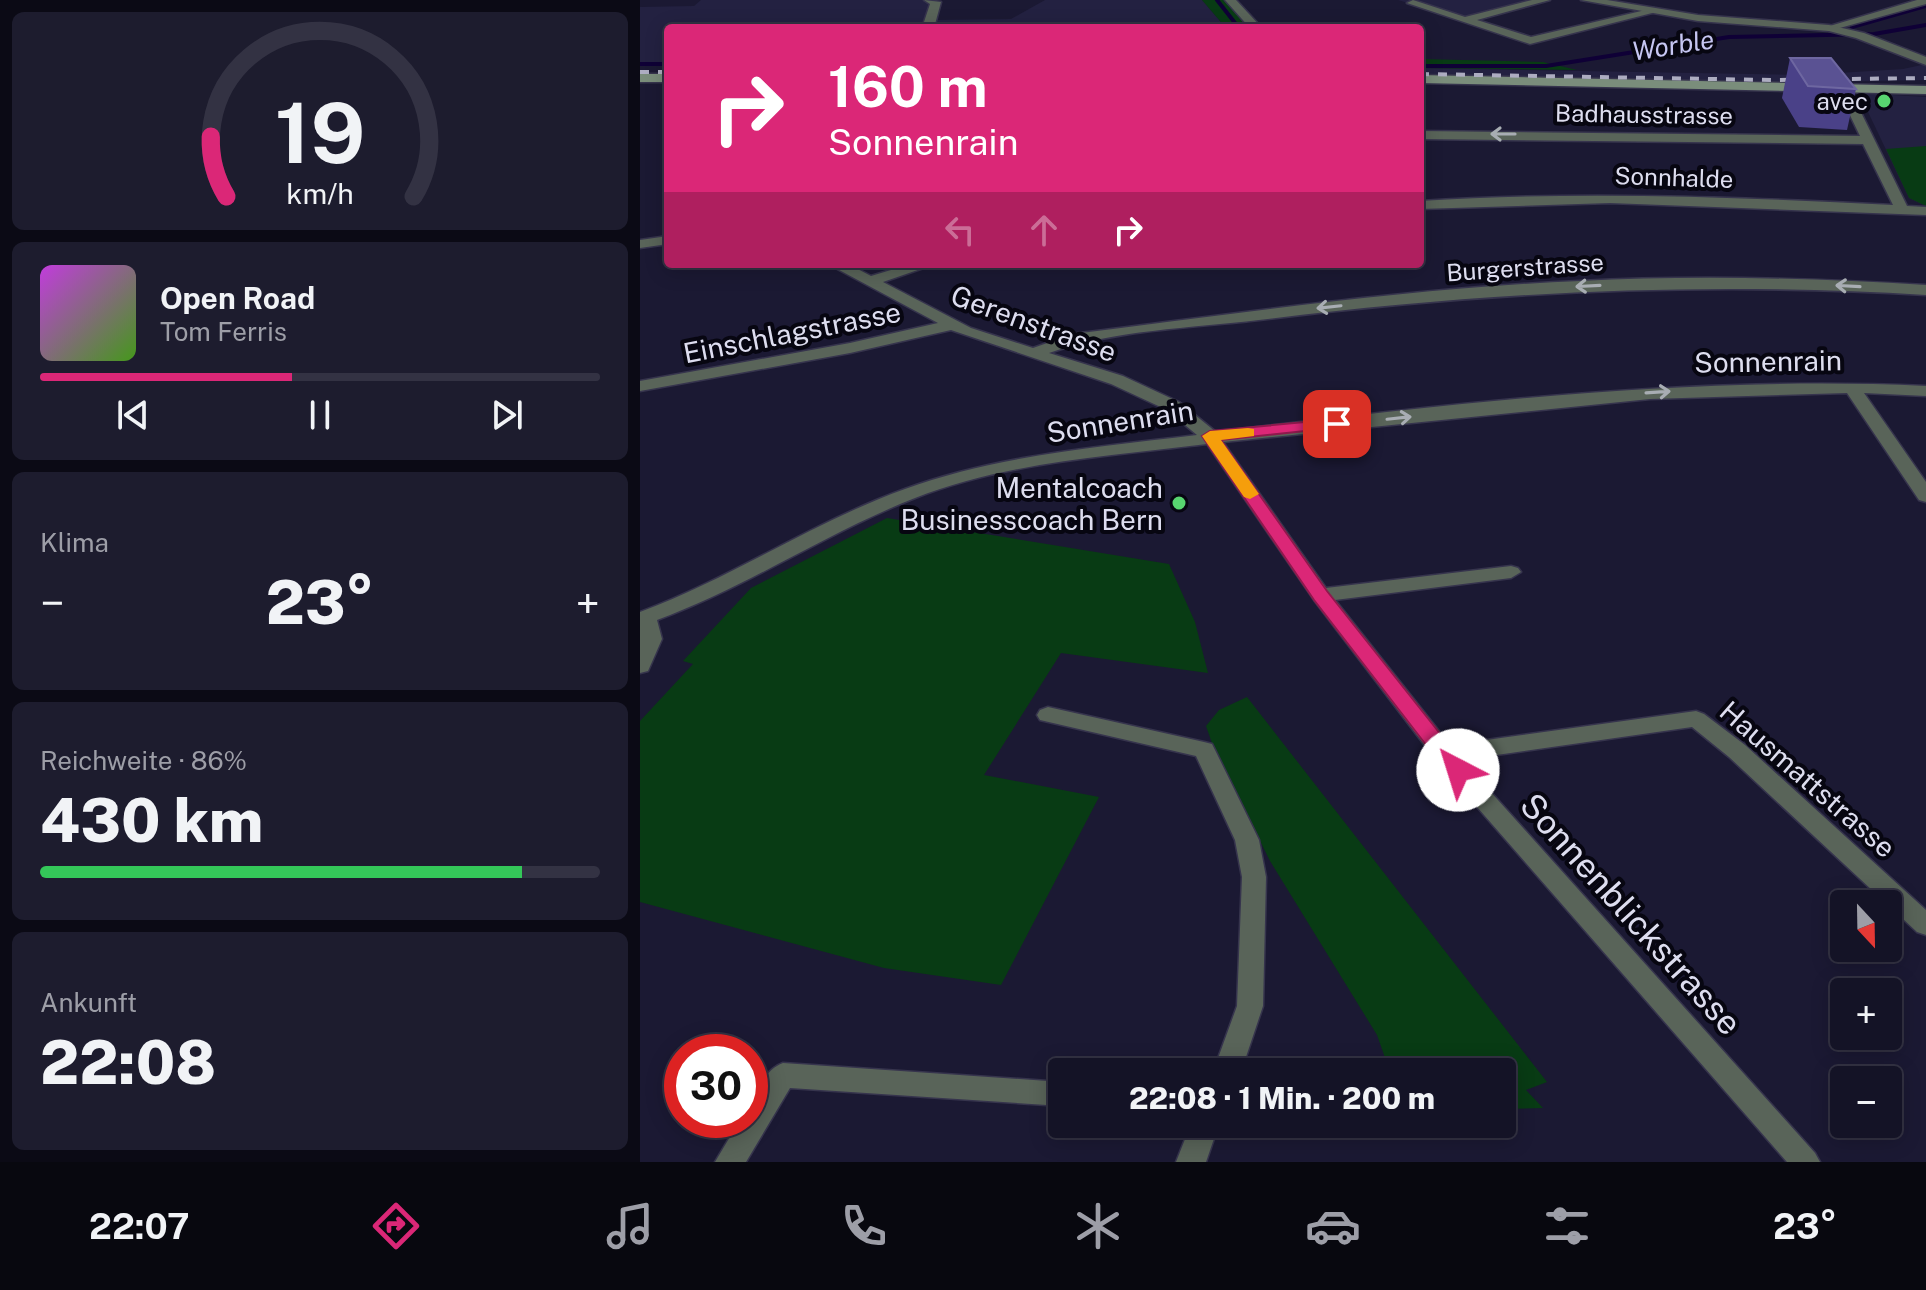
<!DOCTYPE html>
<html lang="de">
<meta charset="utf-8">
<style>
:root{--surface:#141326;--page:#1d1c2e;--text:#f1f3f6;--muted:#9d9ea7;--line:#333243;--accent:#db2777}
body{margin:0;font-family:"Public Sans",sans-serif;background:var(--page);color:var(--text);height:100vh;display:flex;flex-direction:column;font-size:30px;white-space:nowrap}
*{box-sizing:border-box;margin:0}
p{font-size:26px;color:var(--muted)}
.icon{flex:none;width:44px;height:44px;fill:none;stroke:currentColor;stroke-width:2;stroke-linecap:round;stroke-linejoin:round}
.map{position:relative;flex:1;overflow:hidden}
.sheet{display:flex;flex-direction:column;gap:12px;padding:12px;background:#0b0a15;width:640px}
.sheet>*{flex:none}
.banner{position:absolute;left:24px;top:24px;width:760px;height:244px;border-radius:8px;box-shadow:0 4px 20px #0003,0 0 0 2px var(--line);background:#db2777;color:#fff;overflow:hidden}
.needle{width:52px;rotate:158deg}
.tools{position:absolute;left:1190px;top:890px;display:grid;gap:16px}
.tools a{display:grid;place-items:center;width:72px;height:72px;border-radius:8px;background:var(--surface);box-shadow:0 4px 20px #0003,0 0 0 2px var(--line);font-size:40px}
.speed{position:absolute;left:24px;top:1034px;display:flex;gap:16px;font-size:40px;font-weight:700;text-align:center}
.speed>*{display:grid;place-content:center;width:104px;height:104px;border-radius:50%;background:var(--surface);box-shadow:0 4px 20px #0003,0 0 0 2px var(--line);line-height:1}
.speed .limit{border:12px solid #d22;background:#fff;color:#111}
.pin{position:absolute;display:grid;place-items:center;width:68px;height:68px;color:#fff;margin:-34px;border-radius:16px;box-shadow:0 4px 12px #0006}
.me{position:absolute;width:88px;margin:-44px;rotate:320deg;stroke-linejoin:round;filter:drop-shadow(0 0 6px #0008)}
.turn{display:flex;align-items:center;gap:28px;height:168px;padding:0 32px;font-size:36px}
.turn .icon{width:104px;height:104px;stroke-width:2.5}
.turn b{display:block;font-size:56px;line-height:68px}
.lanes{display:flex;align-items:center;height:76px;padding:0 32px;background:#0003;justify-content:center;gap:40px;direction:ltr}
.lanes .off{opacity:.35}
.big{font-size:60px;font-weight:800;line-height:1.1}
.sheet .card{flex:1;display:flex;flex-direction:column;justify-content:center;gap:12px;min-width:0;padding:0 28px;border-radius:12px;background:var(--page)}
.sheet .dial{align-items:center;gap:0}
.dial svg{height:208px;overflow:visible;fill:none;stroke:var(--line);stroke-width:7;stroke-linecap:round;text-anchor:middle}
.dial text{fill:var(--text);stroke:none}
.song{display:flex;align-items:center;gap:24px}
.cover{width:96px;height:96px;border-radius:12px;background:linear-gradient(135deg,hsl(290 70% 55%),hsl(100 70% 35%))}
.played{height:8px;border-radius:4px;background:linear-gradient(90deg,var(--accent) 45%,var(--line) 45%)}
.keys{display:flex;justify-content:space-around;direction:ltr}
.heat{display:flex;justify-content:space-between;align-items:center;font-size:44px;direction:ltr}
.charge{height:12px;border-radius:6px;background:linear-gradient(90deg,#34c759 86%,var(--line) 0)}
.trip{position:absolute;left:408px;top:1058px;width:468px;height:80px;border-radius:8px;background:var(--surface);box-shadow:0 4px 20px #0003,0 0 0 2px var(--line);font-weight:800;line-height:80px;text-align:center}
.tabs{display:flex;height:128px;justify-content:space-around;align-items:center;background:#08080f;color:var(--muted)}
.tabs .icon{width:56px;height:56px}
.tabs .on{color:var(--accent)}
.tabs b{font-size:36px;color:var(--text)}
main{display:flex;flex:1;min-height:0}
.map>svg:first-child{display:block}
</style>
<main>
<section class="sheet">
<div class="card dial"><svg viewBox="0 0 100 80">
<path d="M14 69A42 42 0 1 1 86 69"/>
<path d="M14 69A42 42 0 0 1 8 46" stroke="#db2777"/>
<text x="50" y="56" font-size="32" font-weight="700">19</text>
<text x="50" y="72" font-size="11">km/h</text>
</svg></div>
<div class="card">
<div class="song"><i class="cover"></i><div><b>Open Road</b><p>Tom Ferris</p></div></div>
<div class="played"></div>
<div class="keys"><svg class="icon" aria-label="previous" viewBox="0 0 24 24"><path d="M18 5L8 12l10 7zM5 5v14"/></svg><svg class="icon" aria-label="pause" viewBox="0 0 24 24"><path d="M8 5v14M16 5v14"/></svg><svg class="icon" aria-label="next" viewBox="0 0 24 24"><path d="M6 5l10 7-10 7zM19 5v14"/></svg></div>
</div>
<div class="card"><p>Klima</p>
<div class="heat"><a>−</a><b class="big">23°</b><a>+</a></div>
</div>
<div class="card"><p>Reichweite · 86%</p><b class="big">430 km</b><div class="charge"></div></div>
<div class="card"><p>Ankunft</p><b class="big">22:08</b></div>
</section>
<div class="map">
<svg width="1286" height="1162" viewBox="0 0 1286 1162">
<rect width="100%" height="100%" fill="#1b1933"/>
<g fill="#232141">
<polygon points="61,0 289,0 296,2 293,20 371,19 405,0 562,0 586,28 28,28 28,62 0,62 0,7 54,6"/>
<polygon points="758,0 905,0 825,20"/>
<polygon points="1286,64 1286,80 1182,82 780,76 780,68 1166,75 1263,69"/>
<polygon points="1219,93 1286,97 1286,206 1269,198"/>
</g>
<g fill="#083b14">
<polygon points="562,0 590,0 616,28 586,28"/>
<polygon points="780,59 903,62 937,70 780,68"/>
<polygon points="1286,146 1286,206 1269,198 1246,149"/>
<polygon points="247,518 529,564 555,622 568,673 421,653 344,775 459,797 361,985 244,968 0,902 0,721 53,664 43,661 111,588"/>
<polygon points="607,697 907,1082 886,1090 903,1108 862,1109 862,1072 750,1072 737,1035 630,861 573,746 566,726 579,710"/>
</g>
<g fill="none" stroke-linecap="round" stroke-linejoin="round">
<g stroke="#0f0036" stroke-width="4">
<polyline points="577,0 599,28"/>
<polyline points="1212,27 1286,6"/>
<polyline points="0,64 28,64"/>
<polyline points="780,66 906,66 1089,37 1234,34 1286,25"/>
</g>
<g stroke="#36344d" stroke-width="3">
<g id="minor">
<polygon points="284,0 301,2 294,28 282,28 290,4"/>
<polygon points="585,0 596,0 622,28 610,28"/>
<polygon points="892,0 910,0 837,20 891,37 1014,8 1020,11 890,44 767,3 773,0 825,17"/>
<polygon points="1277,0 1286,0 1286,4 1189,31 1183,28"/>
<path d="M1202 82 1208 86 1267 206 1286 207V215L970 203 780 209V201C938 191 1095 197 1253 205L1223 144 780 139V131L1220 136 1196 86Z"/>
<polygon points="28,236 28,244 0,248 0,240"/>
<path d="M188 264H208L231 276 271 264H295L243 282 331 328 393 348 433 334C602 313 770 288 940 281 1055 275 1171 278 1286 285V295C1062 281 842 292 619 320 552 328 473 330 409 353L483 376 539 402 576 432C811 404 1050 375 1286 386V396L1224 393 1286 482V502L1279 500 1207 393 1010 399 583 442 686 588 871 566 878 568 881 572 871 578 695 600 810 745 1056 711 1064 714 1105 745 1286 910V935L1277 932 1089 757 1052 727 822 760 1175 1153 1180 1162H1147L796 760 674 600 567 444C470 456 366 462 275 498 186 533 107 587 17 620L22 639 8 671 0 673V612C92 578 173 522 265 489 358 455 460 447 557 435L527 410 471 384 311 330 210 353 0 391V381L210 343 298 323Z"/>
<polygon points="408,707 564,742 572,744 575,750 619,840 626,877 623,1006 601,1072 573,1072 597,1006 602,877 595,840 556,756 400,720 397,715 400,710"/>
<path d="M143 1063 422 1082V1106L150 1088 106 1162H75L100 1120H110C110 1100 123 1070 143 1063Z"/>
<polygon points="551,1124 579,1124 566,1162 536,1162"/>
</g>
</g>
<g stroke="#36344d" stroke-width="3">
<polygon id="tertiary" points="941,0 967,0 1058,15 1189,25 1224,33 1286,57 1286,65 1216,38 1189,31 1058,21"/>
</g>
<g stroke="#36344d" stroke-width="3">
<g id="secondary">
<rect x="0" y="74" width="28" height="8"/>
<polygon points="780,75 1286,86 1286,94 780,83"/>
</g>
</g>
<use href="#minor" fill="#596459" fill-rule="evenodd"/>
<use href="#tertiary" fill="#596459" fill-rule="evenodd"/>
<use href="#secondary" fill="#7a8d7b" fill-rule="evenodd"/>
<g stroke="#adadc1" stroke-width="4" stroke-dasharray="9 9" stroke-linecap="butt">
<polyline points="0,72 28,72"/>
<polyline points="780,74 1131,80 1286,78"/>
</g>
</g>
<polygon fill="#4a4188" points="1150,58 1216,89 1207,130 1159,127 1142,98"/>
<polygon fill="#5a5293" stroke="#6e67a1" stroke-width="2" points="1150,58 1191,58 1216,89 1168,86"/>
<defs><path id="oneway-shaft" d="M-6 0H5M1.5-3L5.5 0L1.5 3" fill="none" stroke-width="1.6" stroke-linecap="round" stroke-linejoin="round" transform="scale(2)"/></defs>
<g stroke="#a8adb3">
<use href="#oneway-shaft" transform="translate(863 134) rotate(180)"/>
<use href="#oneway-shaft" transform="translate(948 286) rotate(177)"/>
<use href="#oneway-shaft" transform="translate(1208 286) rotate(-177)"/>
<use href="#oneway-shaft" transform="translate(689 307) rotate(174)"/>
<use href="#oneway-shaft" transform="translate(1018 392) rotate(-4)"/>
<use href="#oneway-shaft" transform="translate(759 418) rotate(-6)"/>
</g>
<polygon fill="#db2777" stroke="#8e194d" stroke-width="2" points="697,419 705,424 703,427 581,440 687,591 825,765 828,770 825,776 810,776 674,600 562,436 570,431"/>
<polygon fill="#f59e0b" points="608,428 614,429 614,436 581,440 619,494 610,499 604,497 562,436 570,431"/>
<g fill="#58d570" stroke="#070611" stroke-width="3">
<circle cx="1244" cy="101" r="8"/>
<circle cx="539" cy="503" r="8"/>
</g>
<g text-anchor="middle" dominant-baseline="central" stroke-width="8" stroke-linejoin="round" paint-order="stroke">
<g font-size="24" fill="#ddddef" stroke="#070611" text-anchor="end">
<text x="1228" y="101">avec</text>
</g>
<g font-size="24" fill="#ddddef" stroke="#070611">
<text transform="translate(1004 114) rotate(1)">Badhausstrasse</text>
<text transform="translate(1034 177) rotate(2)">Sonnhalde</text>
<text transform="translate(885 267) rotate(-4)">Burgerstrasse</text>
</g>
<g font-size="26" font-style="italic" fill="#c6c6f2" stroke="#070611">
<text transform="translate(1033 45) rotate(-9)">Worble</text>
</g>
<g font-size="28" fill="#ddddef" stroke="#070611">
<text transform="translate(394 323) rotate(20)">Gerenstrasse</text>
<text transform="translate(152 332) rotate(-11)">Einschlagstrasse</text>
<text transform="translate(1128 361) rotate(-1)">Sonnenrain</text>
<text transform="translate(480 421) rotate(-9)">Sonnenrain</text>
<text transform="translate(1168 779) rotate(41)">Hausmattstrasse</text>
</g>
<g font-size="28" fill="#ddddef" stroke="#070611" text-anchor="end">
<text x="523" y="487">Mentalcoach<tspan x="523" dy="32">Businesscoach Bern</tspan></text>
</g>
<g font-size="34" fill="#ddddef" stroke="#070611">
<text transform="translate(991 914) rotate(48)">Sonnenblickstrasse</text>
</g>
</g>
</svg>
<div class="tools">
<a><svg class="needle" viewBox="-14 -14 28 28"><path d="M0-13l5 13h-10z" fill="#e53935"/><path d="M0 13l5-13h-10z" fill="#9d9ea7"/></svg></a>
<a>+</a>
<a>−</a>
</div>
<div class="speed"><div class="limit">30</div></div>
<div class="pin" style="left:697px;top:424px;background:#d93025"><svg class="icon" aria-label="arrive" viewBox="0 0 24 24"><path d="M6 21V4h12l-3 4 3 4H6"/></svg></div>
<svg class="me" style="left:818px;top:770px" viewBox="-20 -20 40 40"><circle r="19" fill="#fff"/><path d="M0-13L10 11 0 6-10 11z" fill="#db2777"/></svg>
<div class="trip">22:08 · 1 Min. · 200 m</div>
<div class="banner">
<div class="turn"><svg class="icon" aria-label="right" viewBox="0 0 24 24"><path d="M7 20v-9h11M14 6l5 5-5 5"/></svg><div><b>160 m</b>Sonnenrain</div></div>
<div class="lanes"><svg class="icon off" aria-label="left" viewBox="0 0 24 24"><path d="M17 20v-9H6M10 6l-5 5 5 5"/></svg><svg class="icon off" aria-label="ahead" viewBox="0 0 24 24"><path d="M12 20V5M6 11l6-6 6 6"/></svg><svg class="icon" aria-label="right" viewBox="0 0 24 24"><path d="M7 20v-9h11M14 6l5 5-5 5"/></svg></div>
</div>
</div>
</main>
<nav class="tabs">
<b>22:07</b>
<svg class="icon on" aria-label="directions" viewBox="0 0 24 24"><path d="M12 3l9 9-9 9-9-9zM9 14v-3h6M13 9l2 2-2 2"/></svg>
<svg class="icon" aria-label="music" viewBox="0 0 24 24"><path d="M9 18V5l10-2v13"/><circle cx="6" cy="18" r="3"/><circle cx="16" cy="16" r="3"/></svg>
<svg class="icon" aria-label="phone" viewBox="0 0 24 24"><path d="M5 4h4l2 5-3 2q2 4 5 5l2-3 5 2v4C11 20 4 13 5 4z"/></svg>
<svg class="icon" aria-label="climate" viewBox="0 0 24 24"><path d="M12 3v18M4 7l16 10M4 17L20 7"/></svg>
<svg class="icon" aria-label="car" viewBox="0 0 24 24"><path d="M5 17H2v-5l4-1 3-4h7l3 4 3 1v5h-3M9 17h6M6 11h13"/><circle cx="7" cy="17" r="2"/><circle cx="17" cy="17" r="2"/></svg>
<svg class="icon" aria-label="filters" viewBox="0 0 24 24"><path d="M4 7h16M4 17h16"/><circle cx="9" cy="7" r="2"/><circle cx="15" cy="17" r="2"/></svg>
<b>23°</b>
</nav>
